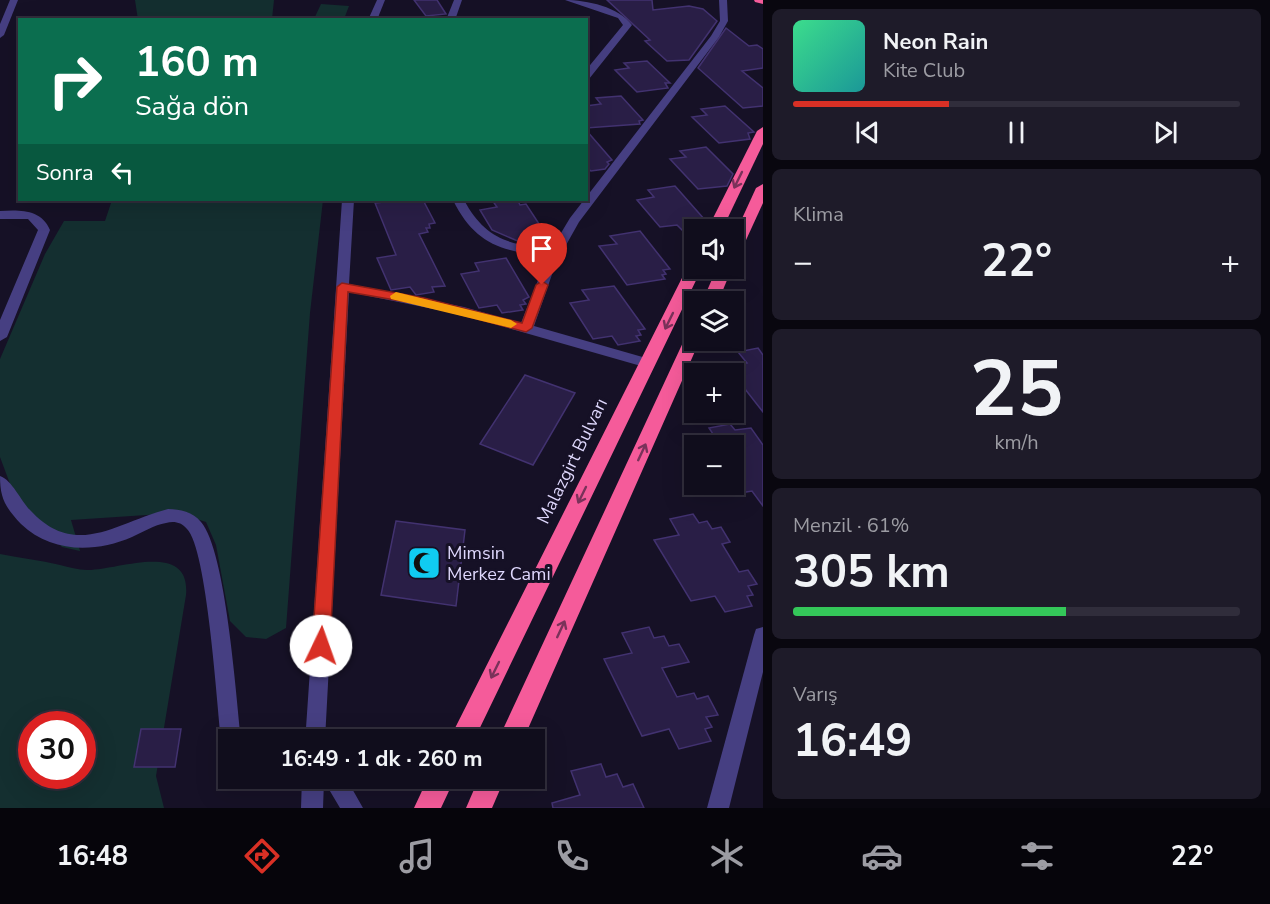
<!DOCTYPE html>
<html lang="tr">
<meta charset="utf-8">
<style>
:root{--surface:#100d1c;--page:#1e1b29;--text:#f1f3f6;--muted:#9c9ca3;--line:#302d3b;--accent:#d93025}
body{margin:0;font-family:"Nunito Sans",sans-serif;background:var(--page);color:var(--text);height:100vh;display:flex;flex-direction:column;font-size:22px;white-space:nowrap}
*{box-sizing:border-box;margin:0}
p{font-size:20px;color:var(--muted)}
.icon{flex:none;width:33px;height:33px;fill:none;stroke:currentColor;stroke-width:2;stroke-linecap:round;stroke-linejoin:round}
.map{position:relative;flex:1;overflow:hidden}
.details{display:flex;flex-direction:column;gap:9px;padding:9px;background:#09070f;width:507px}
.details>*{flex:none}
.banner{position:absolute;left:18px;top:18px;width:570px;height:183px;border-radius:0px;box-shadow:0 6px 24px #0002,0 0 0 2px var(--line);background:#0b6e4f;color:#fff;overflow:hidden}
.controls{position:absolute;left:684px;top:219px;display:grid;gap:12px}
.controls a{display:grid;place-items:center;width:60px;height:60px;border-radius:0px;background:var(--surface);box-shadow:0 6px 24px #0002,0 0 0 2px var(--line);font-size:30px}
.speed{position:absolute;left:18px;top:711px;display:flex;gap:12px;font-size:30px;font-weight:700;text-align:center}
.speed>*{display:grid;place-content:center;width:78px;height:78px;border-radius:50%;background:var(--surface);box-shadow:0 6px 24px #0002,0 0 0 2px var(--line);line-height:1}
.speed .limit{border:9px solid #d22;background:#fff;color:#111}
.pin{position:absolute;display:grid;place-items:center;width:51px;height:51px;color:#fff;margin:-62px -26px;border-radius:50% 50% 50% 0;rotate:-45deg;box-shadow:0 0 6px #0007}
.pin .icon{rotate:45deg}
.me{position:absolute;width:66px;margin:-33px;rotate:3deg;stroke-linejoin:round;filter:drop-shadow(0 0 4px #0008)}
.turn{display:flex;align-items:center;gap:21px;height:126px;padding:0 18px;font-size:27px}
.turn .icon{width:78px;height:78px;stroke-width:2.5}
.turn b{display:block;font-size:42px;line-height:51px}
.then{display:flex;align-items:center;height:57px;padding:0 18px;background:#0003;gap:12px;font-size:22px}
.big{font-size:45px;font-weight:700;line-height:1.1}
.details .card{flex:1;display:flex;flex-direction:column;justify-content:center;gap:9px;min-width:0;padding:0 21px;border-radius:9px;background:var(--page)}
.details .dial{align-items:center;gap:0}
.dial b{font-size:78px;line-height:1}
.song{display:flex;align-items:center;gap:18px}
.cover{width:72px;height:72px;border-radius:9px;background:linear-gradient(135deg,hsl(150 70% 55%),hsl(180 70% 35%))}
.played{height:6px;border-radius:3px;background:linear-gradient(90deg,var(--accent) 35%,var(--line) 35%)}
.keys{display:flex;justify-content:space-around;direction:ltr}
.heat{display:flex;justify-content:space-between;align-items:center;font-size:33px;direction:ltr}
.charge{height:9px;border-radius:4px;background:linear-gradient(90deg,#34c759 61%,var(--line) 0)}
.trip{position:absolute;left:218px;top:729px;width:327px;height:60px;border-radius:0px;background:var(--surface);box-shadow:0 6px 24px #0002,0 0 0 2px var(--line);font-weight:700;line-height:60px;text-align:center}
.tabs{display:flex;height:96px;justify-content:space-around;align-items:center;background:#06050b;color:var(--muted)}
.tabs .icon{width:42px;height:42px}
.tabs .selected{color:var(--accent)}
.tabs b{font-size:27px;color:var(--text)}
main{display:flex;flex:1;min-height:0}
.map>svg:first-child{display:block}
</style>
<main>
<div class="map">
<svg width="763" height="808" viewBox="0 0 763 808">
<rect width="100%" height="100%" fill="#161126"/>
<g fill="#142f30" fill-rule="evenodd">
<polygon points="135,0 274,0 272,19 138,20"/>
<polygon points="321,4 349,6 344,19 314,19"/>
<polygon points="112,200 323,200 310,313 286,628 266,639 246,637 230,621 216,545 206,522 177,513 71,520 80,551 62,547 16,500 0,457 0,359 45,254 64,221 105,221"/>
<path d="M0 554C20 558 40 560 60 565 69 567 78 570 87 570 116 571 191 539 186 595L156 776 164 808H0ZM32 724H82V776H32Z"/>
</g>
<g fill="#291e46" stroke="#423270" stroke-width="1.5">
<polygon points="414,0 437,0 446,14 426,16"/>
<polygon points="607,0 652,0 653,10 689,6 703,9 717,21 689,60 667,61 645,41 650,40"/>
<polygon points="726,28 749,46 757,45 763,49 763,68 742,71 763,88 763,106 743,108 698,68"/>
<polygon points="647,61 670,83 665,83 668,88 637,92 615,70 629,68 624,63"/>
<polygon points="621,96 643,120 639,121 640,124 586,128 586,106 601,104 596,98"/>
<polygon points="725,106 754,132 748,133 750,139 719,143 692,117 707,115 701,109"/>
<polygon points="586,130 612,160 607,162 609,164 605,169 591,171 586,168"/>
<polygon points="706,147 733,174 727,186 698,189 670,159 686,157 680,151"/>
<polygon points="675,186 705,220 699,220 702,224 698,225 701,229 683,231 677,225 660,227 637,200 654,197 648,190"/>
<polygon points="402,200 423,200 435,223 429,224 430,228 426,228 428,232 419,234 445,286 432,287 434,292 416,295 410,287 391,290 377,258 396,255 375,203"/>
<polygon points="492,200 510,200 518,201 520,205 526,204 543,230 537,231 539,235 535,236 538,240 520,242 492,230 480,210 497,207"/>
<polygon points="640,231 670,269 663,270 666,274 662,275 665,279 627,285 599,246 617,244 610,236"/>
<polygon points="506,258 529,297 523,300 526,304 520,305 523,310 502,313 497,305 479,308 461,274 479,271 475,263"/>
<polygon points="614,286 645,329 638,330 641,335 636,336 640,341 618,345 612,336 593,339 570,303 589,300 582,290"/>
<polygon points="758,348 763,355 763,412 727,366 747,363 738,352"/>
<polygon points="525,375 575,393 533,465 480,444"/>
<polygon points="730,424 735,430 751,428 763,445 763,506 752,491 734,494 734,446 697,446 696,438 713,434 709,428"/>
<polygon points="693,514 699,523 707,521 712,529 721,527 730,542 722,544 739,572 748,570 757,584 748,586 753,595 747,596 752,606 725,612 715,596 691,601 654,540 679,535 670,519"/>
<polygon points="396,521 465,530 456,606 381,595"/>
<polygon points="649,627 654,638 664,636 669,646 679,644 689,662 662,668 677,697 694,693 697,699 708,696 718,715 706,717 712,727 705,729 711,741 679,749 669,729 642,736 604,659 632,653 622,633"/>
<polygon points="141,729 181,729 175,767 134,767"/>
<polygon points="601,764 606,777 617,774 623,787 633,784 644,808 553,808 552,803 580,795 571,771"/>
</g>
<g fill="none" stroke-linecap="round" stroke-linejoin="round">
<g fill="#463f82" fill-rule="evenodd">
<polygon points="10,0 18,0 4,35 0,38 0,24"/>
<polygon points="377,0 385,0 377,20 368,20"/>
<polygon points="454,0 462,0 455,20 446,20"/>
<path d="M565 0C587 0 619 7 632 25L589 79 586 80V70L623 25 618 18Z"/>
<path d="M719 0H727L728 21 719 37 579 222 556 263 534 326 653 360 655 363 653 366 648 368 463 315 349 292 325 740H243L246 733 253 730 306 728 342 200H354L349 284 464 307 521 323 548 255C502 253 474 243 453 200H464C485 239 510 246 552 248L570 218 711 36 720 21Z"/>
<path d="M0 211C20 210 41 209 50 230L7 337 0 341V320L38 230 28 219H0Z"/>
<path d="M0 476C12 480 21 501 30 510 76 560 117 522 168 509 180 509 193 512 201 522 226 551 236 695 241 740H228V749L224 747 221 740C217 704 207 549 187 529 181 522 174 521 166 523 154 525 143 532 132 537 95 553 51 553 21 524 5 507 0 498 0 476Z"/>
<polygon points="763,627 763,672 729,808 707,808 754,635 756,629"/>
<polygon points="302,778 346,778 363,808 340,808 324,781 323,808 301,808"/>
</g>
<g fill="#f55b9a" fill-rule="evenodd">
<polygon points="754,0 763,0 763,4 755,2"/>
<polygon points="763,127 763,144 722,230 707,230 757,131"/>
<polygon points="763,184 763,203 741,251 734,255 734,236 756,188"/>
<polygon points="694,264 694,268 702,268 474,740 449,740 687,268"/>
<polygon points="717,268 732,268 718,302 702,302"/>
<polygon points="694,331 694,340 700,340 523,740 498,740 686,336"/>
<polygon points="428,778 455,778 441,808 414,808"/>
<polygon points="479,778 505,778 492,808 466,808"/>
</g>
</g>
<defs><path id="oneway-shaft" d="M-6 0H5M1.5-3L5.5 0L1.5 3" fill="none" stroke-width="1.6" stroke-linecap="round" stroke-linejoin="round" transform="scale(1.5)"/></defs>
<g stroke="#7a325a">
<use href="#oneway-shaft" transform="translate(738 180) rotate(116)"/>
<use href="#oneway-shaft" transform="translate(669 321) rotate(116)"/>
<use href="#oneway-shaft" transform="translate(642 452) rotate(-65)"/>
<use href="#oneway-shaft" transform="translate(582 495) rotate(116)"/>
<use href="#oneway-shaft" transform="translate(561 629) rotate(-65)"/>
<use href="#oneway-shaft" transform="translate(495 670) rotate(116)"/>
</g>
<polygon fill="#d93025" stroke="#8d1f18" stroke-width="1.5" points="542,281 548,285 532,328 526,332 424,305 348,292 330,646 327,651 321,654 315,651 312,646 337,287 342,283 424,298 522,323 536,285"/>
<polygon fill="#f59e0b" points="396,292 511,320 517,324 511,328 391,299 390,296"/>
<defs>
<g id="mosque-square" transform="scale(1.725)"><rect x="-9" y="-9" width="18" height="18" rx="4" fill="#10cbf1" stroke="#161126"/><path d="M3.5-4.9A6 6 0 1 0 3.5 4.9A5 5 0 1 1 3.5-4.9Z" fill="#111"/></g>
</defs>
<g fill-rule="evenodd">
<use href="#mosque-square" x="424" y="563"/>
</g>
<g text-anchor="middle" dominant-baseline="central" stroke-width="6" stroke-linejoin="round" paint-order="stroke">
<g font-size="18" fill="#dfd8fd" stroke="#161126">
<text transform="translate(572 461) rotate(-64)">Malazgirt Bulvarı</text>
</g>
<g font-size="18" fill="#dfd8fd" stroke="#161126" text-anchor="start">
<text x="447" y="553">Mimsin<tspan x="447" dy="21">Merkez Cami</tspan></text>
</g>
</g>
</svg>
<div class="controls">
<a><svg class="icon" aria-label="sound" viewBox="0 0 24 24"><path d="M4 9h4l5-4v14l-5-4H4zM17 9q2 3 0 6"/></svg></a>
<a><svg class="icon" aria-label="layers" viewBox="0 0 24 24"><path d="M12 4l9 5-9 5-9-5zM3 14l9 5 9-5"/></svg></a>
<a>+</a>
<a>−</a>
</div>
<div class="speed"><div class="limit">30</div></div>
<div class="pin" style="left:542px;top:285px;background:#d93025"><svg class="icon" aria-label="arrive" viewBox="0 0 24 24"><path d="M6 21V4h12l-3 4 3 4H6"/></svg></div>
<svg class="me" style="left:321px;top:646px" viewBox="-20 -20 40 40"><circle r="19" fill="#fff"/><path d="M0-13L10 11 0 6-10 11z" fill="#d93025"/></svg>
<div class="trip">16:49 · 1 dk · 260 m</div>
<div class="banner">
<div class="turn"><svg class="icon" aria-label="right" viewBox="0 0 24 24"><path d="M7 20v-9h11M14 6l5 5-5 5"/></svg><div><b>160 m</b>Sağa dön</div></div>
<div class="then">Sonra<svg class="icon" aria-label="left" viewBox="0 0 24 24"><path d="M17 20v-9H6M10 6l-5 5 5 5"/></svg></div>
</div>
</div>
<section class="details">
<div class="card">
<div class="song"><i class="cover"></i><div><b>Neon Rain</b><p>Kite Club</p></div></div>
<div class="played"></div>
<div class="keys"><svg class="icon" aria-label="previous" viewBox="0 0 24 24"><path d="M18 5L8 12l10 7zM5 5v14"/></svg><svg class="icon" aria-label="pause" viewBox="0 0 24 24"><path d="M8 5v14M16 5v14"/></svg><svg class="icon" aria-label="next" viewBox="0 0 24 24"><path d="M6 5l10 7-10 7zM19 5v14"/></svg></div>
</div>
<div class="card"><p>Klima</p>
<div class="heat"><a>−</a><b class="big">22°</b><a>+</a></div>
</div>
<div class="card dial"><b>25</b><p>km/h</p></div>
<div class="card"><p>Menzil · 61%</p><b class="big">305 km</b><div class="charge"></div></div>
<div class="card"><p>Varış</p><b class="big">16:49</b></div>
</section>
</main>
<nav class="tabs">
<b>16:48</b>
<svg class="icon selected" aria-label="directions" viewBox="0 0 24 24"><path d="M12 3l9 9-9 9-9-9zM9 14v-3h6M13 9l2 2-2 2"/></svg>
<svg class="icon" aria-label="music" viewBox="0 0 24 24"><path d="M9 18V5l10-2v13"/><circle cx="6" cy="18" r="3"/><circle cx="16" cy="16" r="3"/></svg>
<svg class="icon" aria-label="phone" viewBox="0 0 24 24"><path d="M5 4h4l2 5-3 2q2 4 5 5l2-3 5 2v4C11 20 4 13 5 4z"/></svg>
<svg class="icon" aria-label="climate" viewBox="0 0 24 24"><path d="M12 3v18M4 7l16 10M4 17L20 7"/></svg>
<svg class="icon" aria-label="car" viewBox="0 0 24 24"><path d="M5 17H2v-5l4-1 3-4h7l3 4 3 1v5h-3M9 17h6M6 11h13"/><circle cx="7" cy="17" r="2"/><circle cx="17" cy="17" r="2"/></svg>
<svg class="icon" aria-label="filters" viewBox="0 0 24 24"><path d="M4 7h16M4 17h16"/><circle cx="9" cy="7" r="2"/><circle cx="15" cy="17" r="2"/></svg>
<b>22°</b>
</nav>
